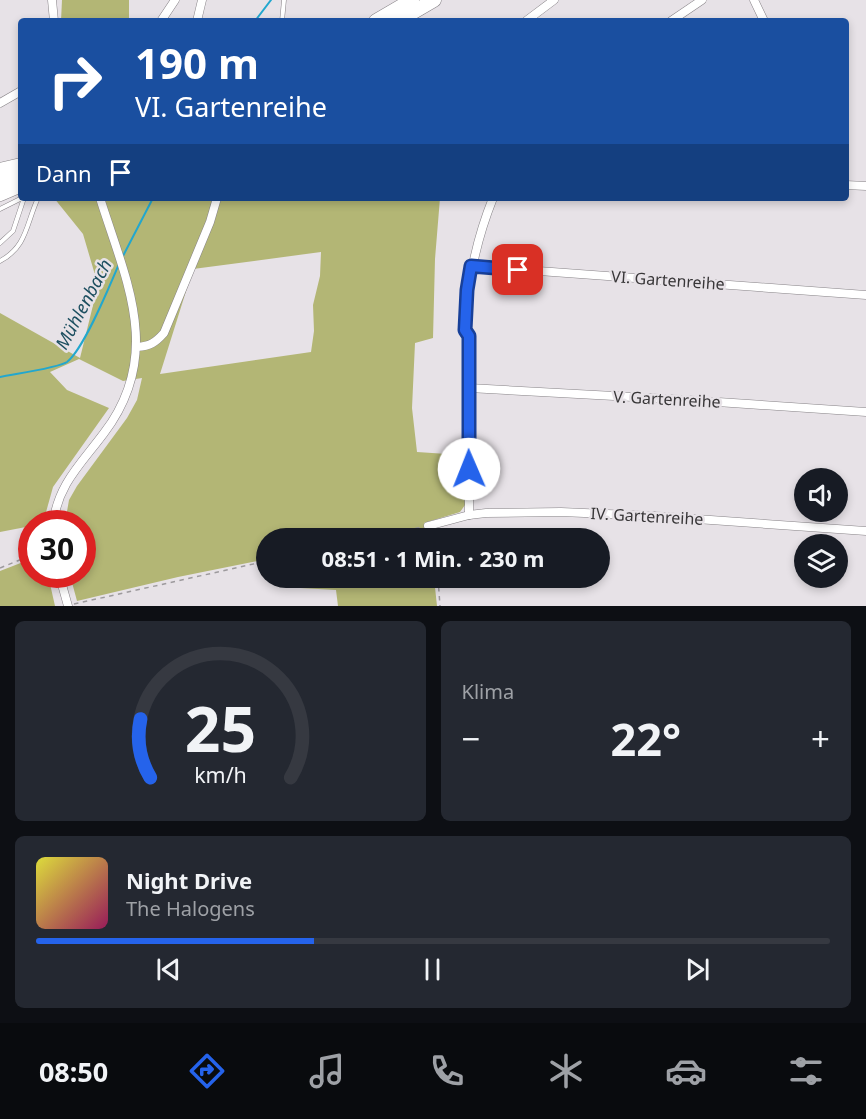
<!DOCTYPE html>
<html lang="de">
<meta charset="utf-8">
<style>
:root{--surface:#171b24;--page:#242831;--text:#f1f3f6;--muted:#9ea1a6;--line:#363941;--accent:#2563eb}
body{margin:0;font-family:"Noto Sans",sans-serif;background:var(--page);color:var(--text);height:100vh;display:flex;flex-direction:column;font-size:22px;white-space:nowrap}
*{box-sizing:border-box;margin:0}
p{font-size:20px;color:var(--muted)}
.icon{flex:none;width:33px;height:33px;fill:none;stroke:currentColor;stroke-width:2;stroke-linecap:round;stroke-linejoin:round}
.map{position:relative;height:606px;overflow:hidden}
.drawer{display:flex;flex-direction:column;gap:15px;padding:15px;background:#0d0f14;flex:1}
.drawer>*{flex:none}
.hud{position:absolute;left:18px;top:18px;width:831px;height:183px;border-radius:6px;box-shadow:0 3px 9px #0003;background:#1a4fa0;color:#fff;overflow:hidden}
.controls{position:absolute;left:794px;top:468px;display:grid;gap:12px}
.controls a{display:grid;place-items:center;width:54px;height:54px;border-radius:50%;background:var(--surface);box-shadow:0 3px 9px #0003;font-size:30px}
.speed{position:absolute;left:18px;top:510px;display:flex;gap:12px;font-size:30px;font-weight:700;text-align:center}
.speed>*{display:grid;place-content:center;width:78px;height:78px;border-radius:50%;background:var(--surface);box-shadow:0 3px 9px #0003;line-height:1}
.speed .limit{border:9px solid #d22;background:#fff;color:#111}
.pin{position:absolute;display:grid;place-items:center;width:51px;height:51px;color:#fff;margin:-26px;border-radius:12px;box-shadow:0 3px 9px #0006}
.me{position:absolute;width:66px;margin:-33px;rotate:359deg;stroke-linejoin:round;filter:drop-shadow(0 0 4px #0008)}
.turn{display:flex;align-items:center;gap:21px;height:126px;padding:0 18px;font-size:27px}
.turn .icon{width:78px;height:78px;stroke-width:2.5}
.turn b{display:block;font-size:42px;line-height:51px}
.then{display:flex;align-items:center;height:57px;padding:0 18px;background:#0003;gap:12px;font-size:22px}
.big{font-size:45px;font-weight:700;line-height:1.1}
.drawer .tile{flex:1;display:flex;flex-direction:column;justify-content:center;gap:9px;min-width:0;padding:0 21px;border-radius:9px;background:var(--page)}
.drawer .dial{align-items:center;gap:0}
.dial svg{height:156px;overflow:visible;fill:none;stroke:var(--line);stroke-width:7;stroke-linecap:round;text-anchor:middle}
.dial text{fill:var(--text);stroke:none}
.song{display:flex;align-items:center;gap:18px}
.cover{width:72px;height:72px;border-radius:9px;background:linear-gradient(135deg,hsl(60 70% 55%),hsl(330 70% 35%))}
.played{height:6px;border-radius:3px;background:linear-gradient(90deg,var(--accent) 35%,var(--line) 35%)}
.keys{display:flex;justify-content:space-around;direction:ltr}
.heat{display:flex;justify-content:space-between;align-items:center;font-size:33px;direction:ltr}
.drawer .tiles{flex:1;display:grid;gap:15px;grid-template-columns:1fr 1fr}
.tile:last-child{grid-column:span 2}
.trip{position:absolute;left:256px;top:528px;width:354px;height:60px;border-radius:30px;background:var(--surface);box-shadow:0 3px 9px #0003;font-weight:700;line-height:60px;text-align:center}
.dock{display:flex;height:96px;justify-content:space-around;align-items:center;background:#090b0e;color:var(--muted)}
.dock .icon{width:42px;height:42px}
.dock .selected{color:var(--accent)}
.dock b{font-size:27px;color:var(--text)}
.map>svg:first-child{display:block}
</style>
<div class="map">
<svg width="866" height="606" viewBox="0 0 866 606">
<rect width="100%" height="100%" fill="#e7e2e7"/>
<g fill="#b3b675" fill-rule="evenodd">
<polygon points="62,0 129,0 129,21 61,21"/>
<path d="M54 198H440L435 259 433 338 415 343 412 408 417 452 462 455 465 505 460 512 424 523 425 538H267V559L178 577 77 601 70 575 82 574V524L65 523 69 500 77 486 127 418 137 400 142 378 123 381 79 359 50 372 67 390 109 408 53 487 43 523 32 524 31 526 0 532V313L80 358 98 285 83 234ZM321 252 320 276 313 305 314 331 311 352 160 374 193 269Z"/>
<polygon points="31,559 32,574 48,575 55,606 0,606 0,571"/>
<polygon points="293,578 434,578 437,606 338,606 336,590 300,588"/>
</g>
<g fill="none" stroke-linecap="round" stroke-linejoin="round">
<g stroke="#22a7ce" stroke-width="2">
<polyline points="255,21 271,0"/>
<polyline points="123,256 153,198"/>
<path d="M0 377C14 374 58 368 67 362 84 349 110 285 119 264"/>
</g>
<g stroke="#878387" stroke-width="5">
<g id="lane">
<polyline points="282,21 284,0"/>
<polyline points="0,209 22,198"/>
<polyline points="0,243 13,231 24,198"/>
<path d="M0 261C27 247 26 224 38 198"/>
<polyline points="466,331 469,336 469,388"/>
</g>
</g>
<g stroke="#878387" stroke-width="9">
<g id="street">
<polyline points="52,0 54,21"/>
<polyline points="754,0 764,21"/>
<polyline points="161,21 175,0"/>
<polyline points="197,21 202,0"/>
<polyline points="526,21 554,0"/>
<polyline points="671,21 702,0"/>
<polyline points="0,103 21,91"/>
<polyline points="846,185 866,186"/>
<polyline points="471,266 866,295"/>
<path d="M465 330C468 282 475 243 493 198"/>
<path d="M137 347C150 346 155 343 164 333L210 222 217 198"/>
<polyline points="469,515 469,388 688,400 866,412"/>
<path d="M53 524C58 484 81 464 104 433 164 354 126 281 100 198"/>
<polyline points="428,526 469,515 486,513 561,512 654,516 866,531"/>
<polyline points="59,574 68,606"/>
</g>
</g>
<g stroke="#878387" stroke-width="15">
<g id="highway">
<polyline points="376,21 412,0"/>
<polyline points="398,21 434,0"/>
<polyline points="0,170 21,165"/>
<polyline points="0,182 21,173"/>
<polyline points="0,194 21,185"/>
</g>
</g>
<g stroke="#9d9a9d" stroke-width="1.5" stroke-dasharray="4.5 4.5" stroke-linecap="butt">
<polyline points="435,531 436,538"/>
<polyline points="371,538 422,527"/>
<polyline points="0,568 32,555"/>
<polyline points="438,578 440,606"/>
<polyline points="74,604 267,561"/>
</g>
<use href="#lane" stroke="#fff" stroke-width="4"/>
<use href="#street" stroke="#fff" stroke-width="8"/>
<use href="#highway" stroke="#fff" stroke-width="14"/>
</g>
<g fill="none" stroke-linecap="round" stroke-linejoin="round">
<g stroke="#184099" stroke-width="15">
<polyline id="route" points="469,469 469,336 465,330 467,290 471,266 518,270"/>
</g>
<use href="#route" stroke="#2563eb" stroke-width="10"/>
</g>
<g text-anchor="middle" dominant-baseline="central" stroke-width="5" stroke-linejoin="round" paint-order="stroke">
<g font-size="16" fill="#393739" stroke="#e7e2e7">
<text transform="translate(668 280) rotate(4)">VI. Gartenreihe</text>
<text transform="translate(667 399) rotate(3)">V. Gartenreihe</text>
<text transform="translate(647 516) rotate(3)">IV. Gartenreihe</text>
</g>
<g font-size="18" font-style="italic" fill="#1d4f60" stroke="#e7e2e7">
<text transform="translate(83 304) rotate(-62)">Mühlenbach</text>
</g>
</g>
</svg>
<div class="controls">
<a><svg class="icon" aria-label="sound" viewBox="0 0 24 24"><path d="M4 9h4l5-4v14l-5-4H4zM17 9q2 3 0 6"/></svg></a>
<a><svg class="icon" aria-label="layers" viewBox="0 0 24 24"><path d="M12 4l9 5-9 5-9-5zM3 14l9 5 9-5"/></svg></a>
</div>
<div class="speed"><div class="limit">30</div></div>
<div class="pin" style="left:518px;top:270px;background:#d93025"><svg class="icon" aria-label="arrive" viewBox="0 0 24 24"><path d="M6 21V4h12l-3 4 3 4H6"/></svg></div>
<svg class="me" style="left:469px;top:469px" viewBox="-20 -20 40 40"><circle r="19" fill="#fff"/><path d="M0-13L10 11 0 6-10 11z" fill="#2563eb"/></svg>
<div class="trip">08:51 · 1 Min. · 230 m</div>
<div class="hud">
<div class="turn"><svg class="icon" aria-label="right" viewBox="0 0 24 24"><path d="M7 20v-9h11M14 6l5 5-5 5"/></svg><div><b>190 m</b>VI. Gartenreihe</div></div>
<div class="then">Dann<svg class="icon" aria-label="arrive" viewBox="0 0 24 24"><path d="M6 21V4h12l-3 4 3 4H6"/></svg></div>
</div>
</div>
<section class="drawer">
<div class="tiles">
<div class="tile dial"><svg viewBox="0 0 100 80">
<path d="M14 69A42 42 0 1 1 86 69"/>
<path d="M14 69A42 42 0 0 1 9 39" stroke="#2563eb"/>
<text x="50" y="56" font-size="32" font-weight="700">25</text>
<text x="50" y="72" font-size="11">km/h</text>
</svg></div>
<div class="tile"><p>Klima</p>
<div class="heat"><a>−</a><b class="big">22°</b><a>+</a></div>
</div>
<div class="tile">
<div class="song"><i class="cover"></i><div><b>Night Drive</b><p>The Halogens</p></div></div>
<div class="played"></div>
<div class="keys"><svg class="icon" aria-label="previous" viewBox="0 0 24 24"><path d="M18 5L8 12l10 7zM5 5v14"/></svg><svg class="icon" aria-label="pause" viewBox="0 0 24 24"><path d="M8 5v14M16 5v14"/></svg><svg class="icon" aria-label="next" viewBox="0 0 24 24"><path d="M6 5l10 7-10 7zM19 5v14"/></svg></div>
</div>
</div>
</section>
<nav class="dock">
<b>08:50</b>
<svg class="icon selected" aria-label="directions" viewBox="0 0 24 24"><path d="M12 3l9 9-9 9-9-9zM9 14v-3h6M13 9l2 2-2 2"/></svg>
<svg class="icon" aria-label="music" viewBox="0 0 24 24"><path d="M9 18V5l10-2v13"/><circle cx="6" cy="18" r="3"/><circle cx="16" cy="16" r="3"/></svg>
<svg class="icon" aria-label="phone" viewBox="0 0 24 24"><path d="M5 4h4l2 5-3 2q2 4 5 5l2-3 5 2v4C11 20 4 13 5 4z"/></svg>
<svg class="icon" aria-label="climate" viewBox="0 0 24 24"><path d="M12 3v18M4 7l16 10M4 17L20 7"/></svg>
<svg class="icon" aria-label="car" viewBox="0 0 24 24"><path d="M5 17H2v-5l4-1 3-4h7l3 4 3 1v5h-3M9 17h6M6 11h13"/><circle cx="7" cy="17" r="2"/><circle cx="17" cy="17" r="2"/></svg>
<svg class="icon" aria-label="filters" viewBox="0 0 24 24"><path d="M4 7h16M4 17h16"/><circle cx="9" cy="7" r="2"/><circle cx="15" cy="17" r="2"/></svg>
</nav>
